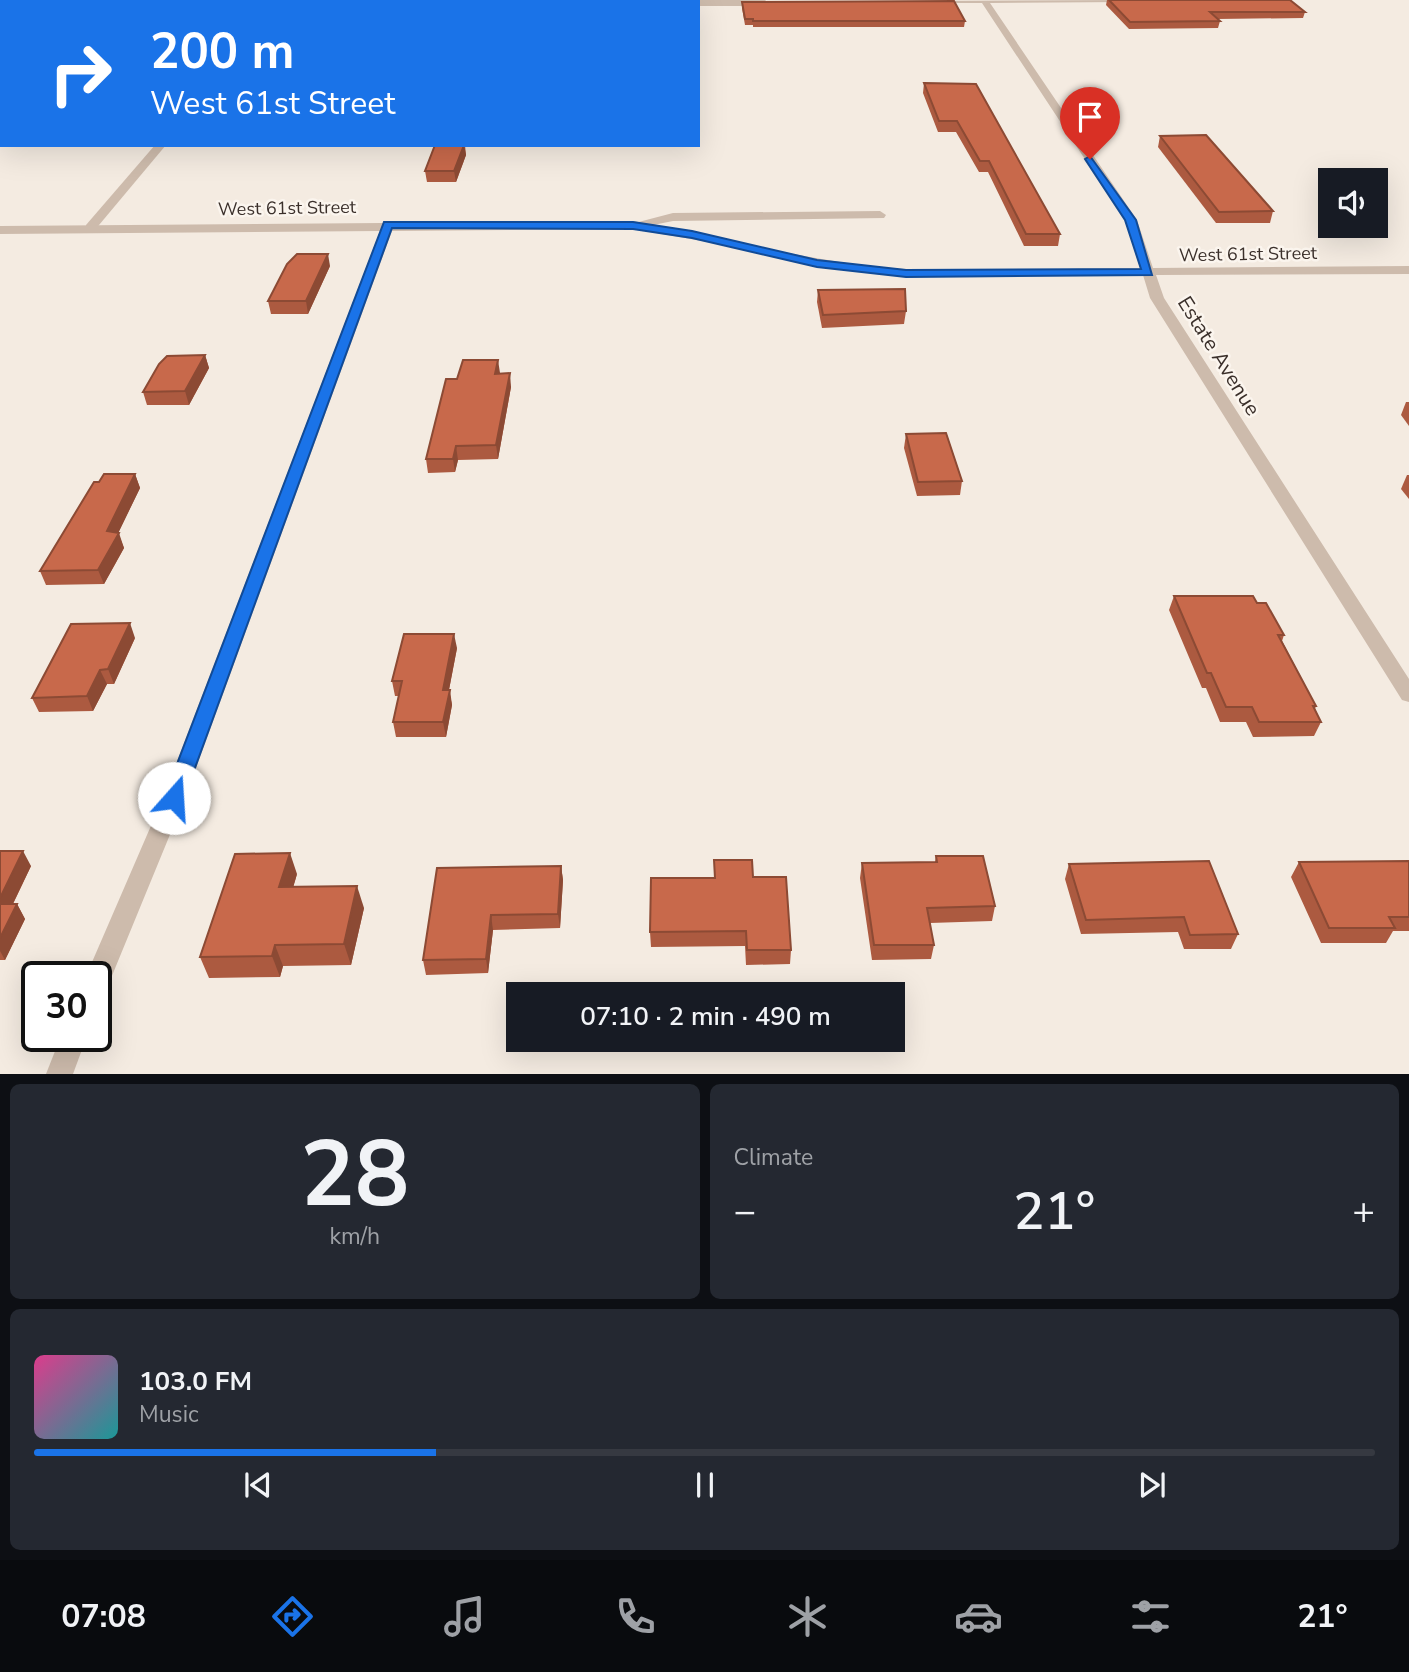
<!DOCTYPE html>
<meta charset="utf-8">
<style>
:root{--surface:#171b24;--page:#242831;--text:#f1f3f6;--muted:#9ea1a6;--line:#363941;--accent:#1a73e8}
body{margin:0;font-family:"Nunito Sans",sans-serif;background:var(--page);color:var(--text);height:100vh;display:flex;flex-direction:column;font-size:26px;white-space:nowrap}
*{box-sizing:border-box;margin:0}
p{font-size:23px;color:var(--muted)}
.icon{flex:none;width:38px;height:38px;fill:none;stroke:currentColor;stroke-width:2;stroke-linecap:round;stroke-linejoin:round}
.map{position:relative;height:1074px;overflow:hidden}
.drawer{display:flex;flex-direction:column;gap:10px;padding:10px;background:#0d0f14;flex:1}
.drawer>*{flex:none}
.guide{position:absolute;left:0px;top:0px;width:700px;height:147px;box-shadow:0 7px 28px #0002;background:#1a73e8;color:#fff;overflow:hidden}
.fabs{position:absolute;left:1318px;top:168px;display:grid;gap:14px}
.fabs a{display:grid;place-items:center;width:70px;height:70px;border-radius:0px;background:var(--surface);box-shadow:0 7px 28px #0002;font-size:35px}
.speed{position:absolute;left:21px;top:961px;display:flex;gap:14px;font-size:35px;font-weight:700;text-align:center}
.speed>*{display:grid;place-content:center;width:91px;height:91px;border-radius:50%;background:var(--surface);box-shadow:0 7px 28px #0002;line-height:1}
.speed .limit{border:4px solid #111;border-radius:10px;background:#fff;color:#111}
.pin{position:absolute;display:grid;place-items:center;width:60px;height:60px;color:#fff;margin:-72px -30px;border-radius:50% 50% 50% 0;rotate:-45deg;box-shadow:0 0 7px #0007}
.pin .icon{rotate:45deg}
.me{position:absolute;width:77px;margin:-38px;rotate:19deg;stroke-linejoin:round;filter:drop-shadow(0 0 5px #0008)}
.turn{display:flex;align-items:center;gap:24px;height:147px;padding:0 35px;font-size:32px}
.turn .icon{width:91px;height:91px;stroke-width:2.5}
.turn b{display:block;font-size:49px;line-height:60px}
.big{font-size:52px;font-weight:600;line-height:1.1}
.drawer .widget{flex:1;display:flex;flex-direction:column;justify-content:center;gap:10px;min-width:0;padding:0 24px;border-radius:10px;background:var(--page)}
.drawer .dial{align-items:center;gap:0}
.dial b{font-size:91px;line-height:1}
.song{display:flex;align-items:center;gap:21px}
.cover{width:84px;height:84px;border-radius:10px;background:linear-gradient(135deg,hsl(330 70% 55%),hsl(180 70% 35%))}
.played{height:7px;border-radius:4px;background:linear-gradient(90deg,var(--accent) 30%,var(--line) 30%)}
.keys{display:flex;justify-content:space-around;direction:ltr}
.heat{display:flex;justify-content:space-between;align-items:center;font-size:38px;direction:ltr}
.drawer .tiles{flex:1;display:grid;gap:10px;grid-template-columns:1fr 1fr}
.widget:last-child{grid-column:span 2}
.trip{position:absolute;left:506px;top:982px;width:399px;height:70px;border-radius:0px;background:var(--surface);box-shadow:0 7px 28px #0002;font-weight:600;line-height:70px;text-align:center}
.menu{display:flex;height:112px;justify-content:space-around;align-items:center;background:#090b0e;color:var(--muted)}
.menu .icon{width:49px;height:49px}
.menu .selected{color:var(--accent)}
.menu b{font-size:32px;color:var(--text)}
.map>svg:first-child{display:block}
</style>
<div class="map">
<svg width="1409" height="1074" viewBox="0 0 1409 1074">
<rect width="100%" height="100%" fill="#f4ebe1"/>
<g fill="none" stroke-linecap="round" stroke-linejoin="round">
<g fill="#cdbbac" fill-rule="evenodd">
<polygon points="155,145 166,145 94,231 86,231 86,225"/>
<polygon points="880,211 886,215 884,218 673,221 633,229 627,225 673,213"/>
</g>
<g fill="#cdbbac" fill-rule="evenodd">
<polygon points="698,0 765,0 769,3 765,6 698,6 698,2 695,2"/>
<path d="M1129 0 1125 2 990 3 1137 220 1153 268 1409 266V274L1156 275 1164 298 1409 679V702L1402 700 1150 298 1143 275 906 277 817 267 708 242 633 229 392 231 185 798 109 983 105 991 96 994V976H86L163 798 380 231 0 234V226L633 221C724 237 814 264 906 269 983 273 1063 268 1140 268L1125 220 982 3H933L929 1Z"/>
<polygon points="61,1036 87,1036 73,1074 46,1074"/>
</g>
</g>
<g fill="#ac5a40">
<polygon points="1107,0 1290,0 1305,12 1303,18 1217,19 1220,21 1218,28 1129,29 1106,5"/>
<polygon points="742,2 965,21 964,27 753,27 753,25 745,25 742,8"/>
<polygon points="924,83 1060,234 1058,246 1024,246 988,172 979,172 956,132 938,132 923,93"/>
<polygon points="1160,136 1273,211 1270,223 1216,223 1158,147"/>
<polygon points="435,145 465,145 466,155 456,182 427,182 425,171"/>
<polygon points="330,266 308,314 271,314 268,301"/>
<polygon points="818,290 906,311 904,324 822,328 817,302"/>
<polygon points="205,355 209,368 189,405 147,405 143,392"/>
<polygon points="499,374 511,387 498,459 458,460 455,472 428,473 426,459 457,379"/>
<polygon points="1406,402 1409,402 1409,426 1401,415"/>
<polygon points="906,434 962,481 960,495 917,496 904,448"/>
<polygon points="135,474 140,488 118,533 124,548 104,584 46,585 40,571 99,482"/>
<polygon points="1407,475 1409,475 1409,499 1401,489"/>
<polygon points="1174,596 1257,603 1284,635 1282,641 1316,706 1315,709 1321,722 1314,736 1253,737 1246,722 1220,722 1206,688 1202,688 1169,610"/>
<polygon points="135,638 114,684 107,684 93,711 39,712 32,698"/>
<polygon points="457,648 449,690 452,705 446,737 396,737 393,722 399,696 395,696 392,681"/>
<polygon points="0,851 31,866 13,904 17,904 25,919 5,960 0,960"/>
<polygon points="936,856 995,906 992,921 930,923 934,945 931,959 872,960 860,878 862,863 935,862"/>
<polygon points="1409,861 1409,931 1393,931 1386,943 1321,943 1291,877 1299,862"/>
<polygon points="1069,864 1238,934 1231,949 1184,949 1178,932 1081,934 1065,879"/>
<polygon points="561,866 563,880 560,928 493,930 488,973 426,975 423,960"/>
<polygon points="297,874 293,887 364,908 351,965 283,966 280,977 209,978 200,957"/>
<polygon points="753,877 791,950 790,964 746,965 745,946 651,947 650,932"/>
</g>
<g fill="#8c4a34">
<polygon points="464,145 466,155 456,182 454,171"/>
<polygon points="328,254 330,266 308,314 306,301"/>
<polygon points="205,355 209,368 189,405 185,391"/>
<polygon points="498,360 500,373 496,387 495,374"/>
<polygon points="510,373 511,387 498,459 496,445"/>
<polygon points="456,446 458,460 455,472 453,459"/>
<polygon points="135,474 140,488 112,546 107,531"/>
<polygon points="119,533 124,548 104,584 98,570"/>
<polygon points="130,623 135,638 114,684 108,669"/>
<polygon points="454,634 457,648 446,705 443,690"/>
<polygon points="100,670 107,684 93,711 87,696"/>
<polygon points="450,690 452,705 446,737 443,722"/>
<polygon points="23,851 31,866 6,918 0,908 0,898"/>
<polygon points="290,853 297,874 287,909 279,887"/>
<polygon points="561,866 563,880 560,928 558,914"/>
<polygon points="357,886 364,908 351,965 344,944"/>
<polygon points="17,904 25,919 5,960 0,951 0,938"/>
<polygon points="491,915 493,930 488,973 486,959"/>
<polygon points="275,945 283,966 280,977 272,956"/>
</g>
<g fill="#c8694b" stroke="#8c4a34" stroke-width="2">
<polygon points="2,0 44,0 42,2 2,2"/>
<polygon points="171,0 216,0 215,2 169,2"/>
<polygon points="406,0 494,0 494,2 405,2"/>
<rect x="586" y="0" width="28" height="2"/>
<polygon points="1109,0 1290,0 1305,12 1210,12 1220,21 1130,22"/>
<polygon points="954,1 965,21 753,21 753,19 745,19 742,2"/>
<rect x="0" y="8" width="2" height="19"/>
<polygon points="924,83 976,84 1060,234 1026,234 989,161 980,161 957,121 939,121"/>
<polygon points="1206,135 1273,211 1219,212 1160,136"/>
<polygon points="435,145 464,145 454,171 425,171"/>
<polygon points="297,254 328,254 306,301 268,301 287,264"/>
<polygon points="905,289 906,311 823,315 818,290"/>
<polygon points="205,355 185,391 143,392 159,364 167,356"/>
<polygon points="463,360 498,360 495,374 510,373 496,445 456,446 453,459 426,459 446,379 457,379"/>
<polygon points="946,433 962,481 918,482 906,434"/>
<polygon points="104,474 135,474 107,531 119,533 98,570 40,571 94,482 99,482"/>
<polygon points="1174,596 1253,596 1257,603 1266,603 1284,635 1278,635 1316,706 1313,706 1321,722 1259,722 1252,707 1226,707 1211,673 1207,673"/>
<polygon points="130,623 108,669 100,670 87,696 32,698 71,624"/>
<polygon points="404,634 454,634 443,690 450,690 443,722 393,722 402,681 392,681"/>
<polygon points="0,851 23,851 0,898"/>
<polygon points="290,853 279,887 357,886 344,944 275,945 272,956 200,957 235,854"/>
<polygon points="936,856 983,856 995,906 927,908 934,945 874,945 862,863 937,862"/>
<polygon points="714,860 752,860 753,877 786,877 791,950 747,950 746,931 650,932 651,878 715,878"/>
<polygon points="1209,861 1238,934 1190,935 1184,917 1086,920 1069,864"/>
<polygon points="1409,861 1409,917 1389,917 1395,928 1329,928 1299,862"/>
<polygon points="561,866 558,914 491,915 486,959 423,960 437,868"/>
<polygon points="0,904 17,904 0,938"/>
</g>
<polygon fill="#1a73e8" stroke="#114b97" stroke-width="2" points="1090,156 1136,220 1152,275 906,277 817,267 692,238 633,229 392,228 184,798 181,803 167,803 164,798 384,222 633,222 692,231 817,260 906,270 1141,269 1125,220 1085,159"/>
<g text-anchor="middle" dominant-baseline="central" stroke-width="5" stroke-linejoin="round" paint-order="stroke">
<g font-size="18" fill="#3b302b" stroke="#fbf5ee">
<text transform="translate(287 208) rotate(-1)">West 61st Street</text>
<text transform="translate(1248 254) rotate(-1)">West 61st Street</text>
</g>
<g font-size="21" fill="#3b302b" stroke="#fbf5ee">
<text transform="translate(1219 356) rotate(58)">Estate Avenue</text>
</g>
</g>
</svg>
<div class="fabs">
<a><svg class="icon" aria-label="sound" viewBox="0 0 24 24"><path d="M4 9h4l5-4v14l-5-4H4zM17 9q2 3 0 6"/></svg></a>
</div>
<div class="speed"><div class="limit">30</div></div>
<div class="pin" style="left:1090px;top:159px;background:#d93025"><svg class="icon" aria-label="arrive" viewBox="0 0 24 24"><path d="M6 21V4h12l-3 4 3 4H6"/></svg></div>
<svg class="me" style="left:174px;top:798px" viewBox="-20 -20 40 40"><circle r="19" fill="#fff"/><path d="M0-13L10 11 0 6-10 11z" fill="#1a73e8"/></svg>
<div class="trip">07:10 · 2 min · 490 m</div>
<div class="guide">
<div class="turn"><svg class="icon" aria-label="right" viewBox="0 0 24 24"><path d="M7 20v-9h11M14 6l5 5-5 5"/></svg><div><b>200 m</b>West 61st Street</div></div>
</div>
</div>
<section class="drawer">
<div class="tiles">
<div class="widget dial"><b>28</b><p>km/h</p></div>
<div class="widget"><p>Climate</p>
<div class="heat"><a>−</a><b class="big">21°</b><a>+</a></div>
</div>
<div class="widget">
<div class="song"><i class="cover"></i><div><b>103.0 FM</b><p>Music</p></div></div>
<div class="played"></div>
<div class="keys"><svg class="icon" aria-label="previous" viewBox="0 0 24 24"><path d="M18 5L8 12l10 7zM5 5v14"/></svg><svg class="icon" aria-label="pause" viewBox="0 0 24 24"><path d="M8 5v14M16 5v14"/></svg><svg class="icon" aria-label="next" viewBox="0 0 24 24"><path d="M6 5l10 7-10 7zM19 5v14"/></svg></div>
</div>
</div>
</section>
<nav class="menu">
<b>07:08</b>
<svg class="icon selected" aria-label="directions" viewBox="0 0 24 24"><path d="M12 3l9 9-9 9-9-9zM9 14v-3h6M13 9l2 2-2 2"/></svg>
<svg class="icon" aria-label="music" viewBox="0 0 24 24"><path d="M9 18V5l10-2v13"/><circle cx="6" cy="18" r="3"/><circle cx="16" cy="16" r="3"/></svg>
<svg class="icon" aria-label="phone" viewBox="0 0 24 24"><path d="M5 4h4l2 5-3 2q2 4 5 5l2-3 5 2v4C11 20 4 13 5 4z"/></svg>
<svg class="icon" aria-label="climate" viewBox="0 0 24 24"><path d="M12 3v18M4 7l16 10M4 17L20 7"/></svg>
<svg class="icon" aria-label="car" viewBox="0 0 24 24"><path d="M5 17H2v-5l4-1 3-4h7l3 4 3 1v5h-3M9 17h6M6 11h13"/><circle cx="7" cy="17" r="2"/><circle cx="17" cy="17" r="2"/></svg>
<svg class="icon" aria-label="filters" viewBox="0 0 24 24"><path d="M4 7h16M4 17h16"/><circle cx="9" cy="7" r="2"/><circle cx="15" cy="17" r="2"/></svg>
<b>21°</b>
</nav>
